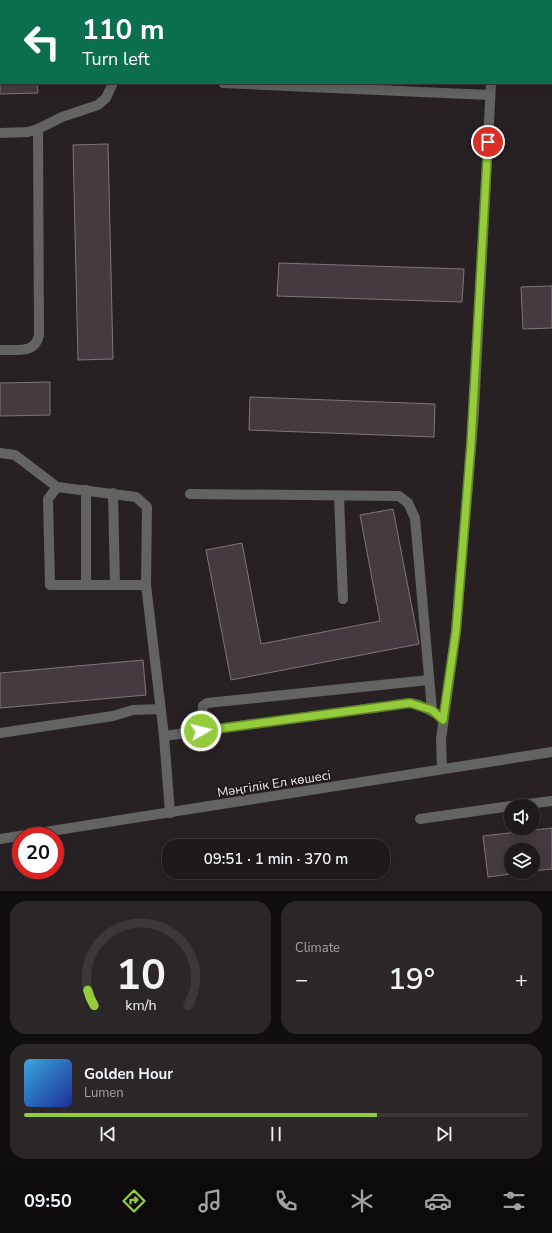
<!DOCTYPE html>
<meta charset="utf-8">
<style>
:root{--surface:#1e191b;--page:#2b2628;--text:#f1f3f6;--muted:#a1a0a3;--line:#3c383a;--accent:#94cc3c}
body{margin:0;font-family:"Nunito Sans",sans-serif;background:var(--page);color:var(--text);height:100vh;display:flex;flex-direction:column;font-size:15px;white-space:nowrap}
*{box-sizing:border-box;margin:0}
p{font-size:13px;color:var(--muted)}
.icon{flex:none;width:22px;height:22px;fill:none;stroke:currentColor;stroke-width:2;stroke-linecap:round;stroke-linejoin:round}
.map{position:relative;height:891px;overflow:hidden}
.sheet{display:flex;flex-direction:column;gap:10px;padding:10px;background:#100e0f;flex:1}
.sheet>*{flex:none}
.hud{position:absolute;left:0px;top:0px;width:552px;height:84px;box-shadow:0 2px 10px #0003,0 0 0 1px var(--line);background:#0b6e4f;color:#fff;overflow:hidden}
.controls{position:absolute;left:504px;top:799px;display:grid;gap:8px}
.controls a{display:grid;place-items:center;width:36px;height:36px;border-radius:50%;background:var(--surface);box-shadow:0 2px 10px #0003,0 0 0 1px var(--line);font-size:20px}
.speed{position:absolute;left:12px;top:827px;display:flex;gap:8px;font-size:20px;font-weight:700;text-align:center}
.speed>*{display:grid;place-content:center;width:52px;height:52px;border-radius:50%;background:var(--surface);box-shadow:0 2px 10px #0003,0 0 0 1px var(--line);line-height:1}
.speed .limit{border:6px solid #d22;background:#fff;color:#111}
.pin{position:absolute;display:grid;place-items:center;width:34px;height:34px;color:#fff;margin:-17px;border:2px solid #fff;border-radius:50%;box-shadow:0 1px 4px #0007}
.me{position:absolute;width:44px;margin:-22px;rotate:82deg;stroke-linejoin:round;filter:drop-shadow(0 0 3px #0008)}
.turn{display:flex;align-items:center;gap:14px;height:84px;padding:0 16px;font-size:18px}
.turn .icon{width:52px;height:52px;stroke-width:2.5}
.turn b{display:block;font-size:28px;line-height:34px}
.big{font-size:30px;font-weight:600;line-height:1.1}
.sheet .tile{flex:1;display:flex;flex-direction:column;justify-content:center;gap:6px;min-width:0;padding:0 14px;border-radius:16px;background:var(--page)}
.sheet .dial{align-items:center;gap:0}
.dial svg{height:104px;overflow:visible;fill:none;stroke:var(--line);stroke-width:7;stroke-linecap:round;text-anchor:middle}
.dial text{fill:var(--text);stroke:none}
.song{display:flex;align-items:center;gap:12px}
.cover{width:48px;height:48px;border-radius:6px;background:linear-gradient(135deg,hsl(200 70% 55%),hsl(230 70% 35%))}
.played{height:4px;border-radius:2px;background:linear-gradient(90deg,var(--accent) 70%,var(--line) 70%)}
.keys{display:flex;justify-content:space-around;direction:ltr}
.heat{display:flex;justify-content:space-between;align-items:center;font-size:22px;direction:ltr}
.sheet .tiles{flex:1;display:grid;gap:10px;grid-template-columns:1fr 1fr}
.tile:last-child{grid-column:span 2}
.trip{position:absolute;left:162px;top:839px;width:228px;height:40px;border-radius:16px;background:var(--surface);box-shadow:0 2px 10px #0003,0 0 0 1px var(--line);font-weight:600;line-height:40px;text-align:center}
.dock{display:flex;height:64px;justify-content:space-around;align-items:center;background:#0c0a0b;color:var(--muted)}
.dock .icon{width:28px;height:28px}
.dock .on{color:var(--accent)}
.dock b{font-size:18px;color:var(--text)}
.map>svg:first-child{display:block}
</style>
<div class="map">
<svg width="552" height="891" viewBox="0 0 552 891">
<rect width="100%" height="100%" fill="#282124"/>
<g fill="#433b3f" stroke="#7f7579">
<polygon points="0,60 1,83 37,83 38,93 0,94"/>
<polygon points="108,144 113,359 78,360 73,145"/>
<polygon points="279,263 464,269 462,302 277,296"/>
<polygon points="552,286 552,328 523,329 521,287"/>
<polygon points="50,382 50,415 0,416 0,383"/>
<polygon points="250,397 435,404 434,437 249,430"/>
<polygon points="393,509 419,644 231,680 206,550 242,543 261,644 380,621 360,515"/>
<polygon points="143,660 146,695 0,708 0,673"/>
<polygon points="552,828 552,869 533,871 533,850 511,850 511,872 526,872 488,877 483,836"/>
</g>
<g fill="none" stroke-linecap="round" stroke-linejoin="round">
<g stroke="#636461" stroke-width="10">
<polyline points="496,1 496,0"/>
<polyline points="0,40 1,40"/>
<polyline points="223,83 490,95"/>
<polyline points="0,133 28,132 38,129 62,117 98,105 106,98 113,83"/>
<path d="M0 350C16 349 35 355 39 335L38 129"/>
<polyline points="0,453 15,455 57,487"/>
<polyline points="113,493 115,585"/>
<polyline points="190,494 399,496 408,503 415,518 432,710"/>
<polyline points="339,496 343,599"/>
<polyline points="86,585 86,490"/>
<polyline points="146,585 50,585 48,499 57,487 136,497 147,507 146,585 164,736 170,813"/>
<polyline points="201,731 203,706 207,703 429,680"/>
<polyline points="0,733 113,716 133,710 161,709"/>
<polyline points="164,736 410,703 419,705 435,713"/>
<polyline points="442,769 441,739 456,631 474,412 491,83"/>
<polyline points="512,806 552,801"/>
<polyline points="420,819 511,806"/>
<polyline points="0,839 552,752"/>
</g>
</g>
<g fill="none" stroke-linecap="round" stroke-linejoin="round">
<g stroke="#608527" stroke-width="10">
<polyline id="route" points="201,731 410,703 432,710 443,720 456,631 471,444 488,142"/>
</g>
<use href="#route" stroke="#94cc3c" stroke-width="7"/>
</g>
<g text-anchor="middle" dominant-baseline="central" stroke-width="3.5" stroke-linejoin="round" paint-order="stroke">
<g font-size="13" fill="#f2edef" stroke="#1e171b">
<text transform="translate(274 784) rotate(-9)">Мәңгілік Ел көшесі</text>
</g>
</g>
</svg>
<div class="controls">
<a><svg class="icon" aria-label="sound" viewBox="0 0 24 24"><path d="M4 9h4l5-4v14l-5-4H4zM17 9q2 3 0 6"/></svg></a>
<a><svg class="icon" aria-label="layers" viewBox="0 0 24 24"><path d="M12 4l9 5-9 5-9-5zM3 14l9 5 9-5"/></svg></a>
</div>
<div class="speed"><div class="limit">20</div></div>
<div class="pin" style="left:488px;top:142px;background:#d93025"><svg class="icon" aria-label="arrive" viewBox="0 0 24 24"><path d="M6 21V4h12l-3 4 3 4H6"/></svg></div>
<svg class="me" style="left:201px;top:731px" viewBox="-20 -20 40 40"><circle r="17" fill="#94cc3c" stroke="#fff" stroke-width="3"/><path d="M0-11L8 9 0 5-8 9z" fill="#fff"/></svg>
<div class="trip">09:51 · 1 min · 370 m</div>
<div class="hud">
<div class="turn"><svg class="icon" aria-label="left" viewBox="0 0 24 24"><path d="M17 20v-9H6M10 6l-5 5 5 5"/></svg><div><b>110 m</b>Turn left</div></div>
</div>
</div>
<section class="sheet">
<div class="tiles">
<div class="tile dial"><svg viewBox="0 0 100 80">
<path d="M14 69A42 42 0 1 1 86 69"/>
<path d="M14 69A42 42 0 0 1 9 57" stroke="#94cc3c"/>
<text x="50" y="56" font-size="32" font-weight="700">10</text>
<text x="50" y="72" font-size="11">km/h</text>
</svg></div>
<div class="tile"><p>Climate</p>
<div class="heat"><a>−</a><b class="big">19°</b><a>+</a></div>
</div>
<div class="tile">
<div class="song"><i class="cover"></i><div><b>Golden Hour</b><p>Lumen</p></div></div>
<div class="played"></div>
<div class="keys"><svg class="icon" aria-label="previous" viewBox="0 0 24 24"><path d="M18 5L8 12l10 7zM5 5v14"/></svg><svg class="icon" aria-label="pause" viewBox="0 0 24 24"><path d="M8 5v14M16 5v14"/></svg><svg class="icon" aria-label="next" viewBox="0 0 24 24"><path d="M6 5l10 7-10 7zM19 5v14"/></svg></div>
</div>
</div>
</section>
<nav class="dock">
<b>09:50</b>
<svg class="icon on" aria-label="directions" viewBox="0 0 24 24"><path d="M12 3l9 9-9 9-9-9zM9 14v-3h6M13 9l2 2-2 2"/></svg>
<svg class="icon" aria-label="music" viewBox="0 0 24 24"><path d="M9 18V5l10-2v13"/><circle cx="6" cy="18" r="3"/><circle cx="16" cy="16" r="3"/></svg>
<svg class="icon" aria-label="phone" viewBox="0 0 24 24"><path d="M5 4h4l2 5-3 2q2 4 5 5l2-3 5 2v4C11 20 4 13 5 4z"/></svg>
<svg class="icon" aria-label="climate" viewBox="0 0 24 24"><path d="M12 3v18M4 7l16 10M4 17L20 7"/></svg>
<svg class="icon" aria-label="car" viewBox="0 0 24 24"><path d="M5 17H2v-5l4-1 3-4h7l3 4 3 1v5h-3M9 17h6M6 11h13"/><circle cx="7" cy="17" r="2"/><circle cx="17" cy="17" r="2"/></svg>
<svg class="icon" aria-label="filters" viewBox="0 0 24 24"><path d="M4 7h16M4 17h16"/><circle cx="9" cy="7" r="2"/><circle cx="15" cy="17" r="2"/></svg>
</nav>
